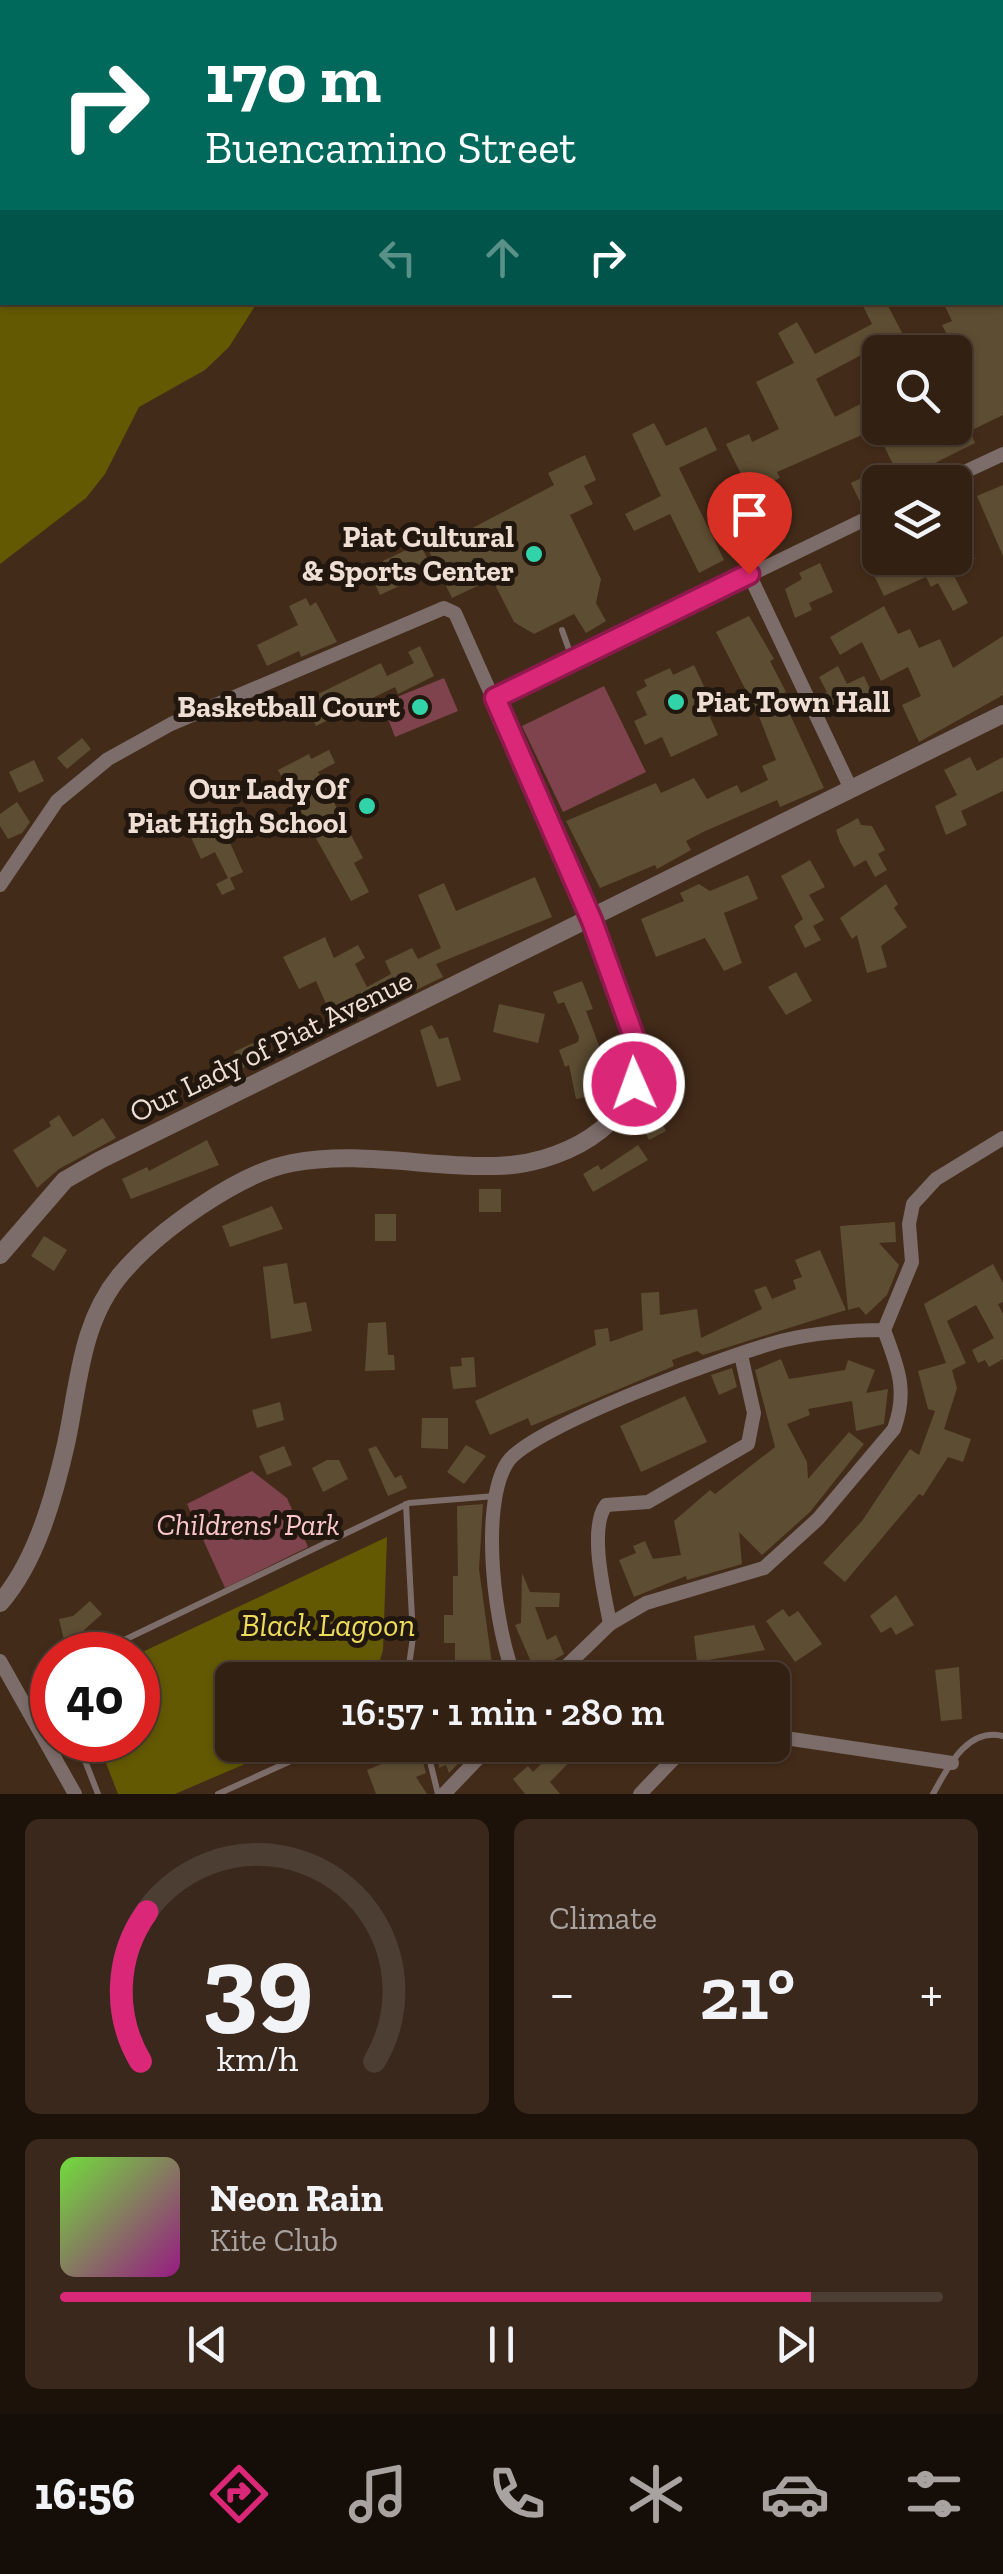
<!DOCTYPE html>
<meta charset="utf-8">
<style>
:root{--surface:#322013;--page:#3a281c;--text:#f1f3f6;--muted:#a8a3a0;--line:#4d3e33;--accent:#db2777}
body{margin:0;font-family:"Zilla Slab",serif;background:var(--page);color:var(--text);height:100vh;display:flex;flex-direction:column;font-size:38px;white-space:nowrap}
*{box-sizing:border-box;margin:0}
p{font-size:32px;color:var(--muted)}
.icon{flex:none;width:55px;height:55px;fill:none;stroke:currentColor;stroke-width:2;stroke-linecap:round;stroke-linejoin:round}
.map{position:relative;height:1794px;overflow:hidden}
.sheet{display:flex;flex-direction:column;gap:25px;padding:25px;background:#1c120a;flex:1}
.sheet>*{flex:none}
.top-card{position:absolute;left:0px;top:0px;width:1005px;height:305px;box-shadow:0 2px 8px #0004,0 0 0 2px var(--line);background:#00695c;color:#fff;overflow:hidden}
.tools{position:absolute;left:862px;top:335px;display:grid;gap:20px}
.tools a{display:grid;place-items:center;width:110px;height:110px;border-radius:15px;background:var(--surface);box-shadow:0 2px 8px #0004,0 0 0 2px var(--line);font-size:50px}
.speed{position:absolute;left:30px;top:1632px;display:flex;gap:20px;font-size:50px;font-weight:700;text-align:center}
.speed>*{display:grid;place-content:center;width:130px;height:130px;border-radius:50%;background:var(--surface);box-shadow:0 2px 8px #0004,0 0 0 2px var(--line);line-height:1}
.speed .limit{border:15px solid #d22;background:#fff;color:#111}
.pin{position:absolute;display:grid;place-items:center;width:85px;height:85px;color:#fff;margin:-102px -42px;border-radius:50% 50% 50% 0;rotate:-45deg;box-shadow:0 0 10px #0007}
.pin .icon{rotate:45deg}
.me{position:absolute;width:110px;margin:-55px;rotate:358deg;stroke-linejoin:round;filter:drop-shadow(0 0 8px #0008)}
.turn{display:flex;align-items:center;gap:35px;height:210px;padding:0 40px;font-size:45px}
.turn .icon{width:130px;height:130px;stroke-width:2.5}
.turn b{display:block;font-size:70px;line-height:85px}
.lanes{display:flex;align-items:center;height:95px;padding:0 40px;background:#0003;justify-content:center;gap:50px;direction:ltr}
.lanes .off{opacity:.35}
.big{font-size:75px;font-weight:600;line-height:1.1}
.sheet .card{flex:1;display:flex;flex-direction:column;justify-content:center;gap:15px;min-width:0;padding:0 35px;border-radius:15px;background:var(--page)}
.sheet .dial{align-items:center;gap:0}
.dial svg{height:260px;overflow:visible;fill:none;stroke:var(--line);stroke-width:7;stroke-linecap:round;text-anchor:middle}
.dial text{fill:var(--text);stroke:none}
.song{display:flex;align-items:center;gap:30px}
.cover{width:120px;height:120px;border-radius:15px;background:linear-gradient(135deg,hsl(100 70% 55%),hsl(310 70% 35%))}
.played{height:10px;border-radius:5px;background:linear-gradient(90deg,var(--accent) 85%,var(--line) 85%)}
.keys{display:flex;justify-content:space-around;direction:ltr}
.heat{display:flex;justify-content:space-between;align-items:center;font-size:55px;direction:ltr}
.sheet .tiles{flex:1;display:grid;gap:25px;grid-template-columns:1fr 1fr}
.card:last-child{grid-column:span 2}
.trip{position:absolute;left:215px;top:1662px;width:575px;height:100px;border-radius:15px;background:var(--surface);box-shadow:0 2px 8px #0004,0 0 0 2px var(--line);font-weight:600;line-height:100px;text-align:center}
.tabs{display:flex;height:160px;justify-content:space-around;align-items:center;background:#140d08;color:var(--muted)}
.tabs .icon{width:70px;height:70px}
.tabs .on{color:var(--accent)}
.tabs b{font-size:45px;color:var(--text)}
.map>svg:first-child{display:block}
</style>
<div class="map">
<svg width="1003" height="1794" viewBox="0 0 1003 1794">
<rect width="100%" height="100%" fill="#432b19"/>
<g fill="#7e434c">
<polygon points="444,678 458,711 395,737 382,703"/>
<polygon points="604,686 646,772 563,812 522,726"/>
<polygon points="252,1471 287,1498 308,1547 225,1588 187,1504"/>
</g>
<g fill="#635903">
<polygon points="0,0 610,0 2,2 2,302 257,303 229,347 205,370 139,407 105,474 86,498 0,564"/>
<polygon points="387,1537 383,1650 374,1680 232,1680 232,1745 289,1745 175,1794 118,1794 97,1740 138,1740 136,1655"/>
</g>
<g fill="#5d4d32">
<polygon points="861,302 886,302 912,352 867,352 816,379 835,417 880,394 880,427 777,472 780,478 750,492 726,444 749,434 752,442 779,429 756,382 794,363 778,333 797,322 815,354 872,324"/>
<polygon points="943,302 1003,302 1003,415 970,431 975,443 901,480 880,438 901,428 955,428 955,350 942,325 952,321"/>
<polygon points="654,423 666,446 706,427 717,450 679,468 724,560 699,573 670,514 634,531 625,514 661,496 632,434"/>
<polygon points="585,455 596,480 584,486 593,504 570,515 601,579 596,603 606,621 586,633 574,614 534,634 514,622 492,579 452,598 429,551 554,485 548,473"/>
<polygon points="880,469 880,497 862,506 851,483"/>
<polygon points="1003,485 1003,556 977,496"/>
<polygon points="417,538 430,564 405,576 408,582 380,595 373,579 388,572 383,561 406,550 403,545"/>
<polygon points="879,558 976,558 951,570 968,603 953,611 938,583 931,587 926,577 884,596 868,563"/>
<polygon points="820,563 833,592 809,603 812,610 795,618 785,589 802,579 799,573"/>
<polygon points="306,598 310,606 316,602 337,642 301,657 299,651 267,666 257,645 298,625 289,606"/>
<polygon points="884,606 898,634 910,629 919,648 940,639 953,668 1003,636 1003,695 919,742 902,705 921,696 908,667 881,681 862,642 840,655 830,637"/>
<polygon points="749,616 774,659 770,661 786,692 781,695 824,788 780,807 777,800 703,832 686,841 691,850 657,869 655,865 600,888 566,821 656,783 661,793 694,778 707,799 737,785 741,793 768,780 762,766 776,760 758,714 716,632"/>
<polygon points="420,646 434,676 398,694 395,687 316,726 304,701 381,663 387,676 414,663 408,652"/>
<polygon points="694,665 716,712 709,715 718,735 671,757 662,737 645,745 634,721 647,715 636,692 647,686 644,680 670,668 673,675"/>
<polygon points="838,666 847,684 864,676 877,704 857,713 851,700 827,713 819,696 827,692 819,677"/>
<polygon points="82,738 91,749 67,769 57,758"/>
<polygon points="329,750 335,763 318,772 363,858 354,863 369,892 351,901 278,770 309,754 311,759"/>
<polygon points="970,757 977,771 1003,757 1003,791 961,811 967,825 946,835 935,806 957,795 944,770"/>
<polygon points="34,760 44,781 19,793 9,772"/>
<polygon points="17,802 30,822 22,833 8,839 0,826 0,814"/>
<polygon points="858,818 861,825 872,826 885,850 878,854 887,870 875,877 866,860 854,867 840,842 836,830"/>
<polygon points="220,820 243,872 230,878 235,889 222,895 216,884 228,878 215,852 201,859 190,835"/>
<polygon points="810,860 825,887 809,895 824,920 813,926 821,940 805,948 794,926 803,919 781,876"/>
<polygon points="748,875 758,899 724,913 742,963 724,971 705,938 656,957 641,919 684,901 680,893 699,884 710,891"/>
<polygon points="535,877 552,917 436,964 443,977 381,1007 376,998 350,1010 354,1020 337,1029 316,981 299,989 283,957 325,937 334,958 358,945 365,958 355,964 367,987 391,974 385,961 412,948 418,959 441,948 418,895 444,883 456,911"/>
<polygon points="886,884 898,904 894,908 907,927 881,946 887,967 867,973 857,935 852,939 840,918"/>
<polygon points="796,972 812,1001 786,1015 768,987"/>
<polygon points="582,981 593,1009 586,1011 607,1067 610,1066 616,1092 604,1102 602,1094 576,1099 569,1065 565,1067 559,1050 578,1042 579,1037 564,1002 558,1004 553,992"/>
<polygon points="499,1004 545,1014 538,1043 493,1032"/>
<polygon points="432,1025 439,1039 448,1037 461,1080 437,1087 420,1030"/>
<polygon points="261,1039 268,1056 241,1069 234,1052"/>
<polygon points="655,1110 666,1131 649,1140 638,1119"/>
<polygon points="59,1115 73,1137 103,1118 116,1138 59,1169 37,1188 13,1150 51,1126 49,1122"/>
<polygon points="207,1140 219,1165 131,1199 122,1179 147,1167 149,1171"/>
<polygon points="638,1145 648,1160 593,1192 583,1174 598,1165 601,1170"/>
<rect x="479" y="1189" width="22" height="23"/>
<polygon points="272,1206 283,1229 230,1247 222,1226"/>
<rect x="375" y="1214" width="21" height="27"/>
<polygon points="895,1222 896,1242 879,1243 899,1265 887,1295 866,1315 859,1307 848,1310 840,1226"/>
<polygon points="44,1236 67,1250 54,1271 31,1256"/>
<polygon points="820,1250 846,1310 703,1355 697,1351 672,1360 674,1366 555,1416 531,1426 528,1418 490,1435 475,1401 596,1345 594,1330 608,1328 610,1342 643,1330 641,1293 659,1292 660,1315 697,1309 701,1338 762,1309 754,1290 766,1286 772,1299 796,1289 793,1280 802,1277 795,1260"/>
<polygon points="287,1263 294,1304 306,1302 312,1331 271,1339 263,1267"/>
<polygon points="993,1264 1003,1283 1003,1302 998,1304 1003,1314 1003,1359 989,1367 985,1360 978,1363 972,1350 994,1338 976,1305 947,1321 966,1363 952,1370 957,1388 944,1429 971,1439 963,1462 948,1457 923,1496 919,1494 845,1582 823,1563 862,1521 910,1449 919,1455 935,1411 928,1409 918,1371 946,1363 924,1304"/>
<polygon points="386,1322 388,1355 394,1355 395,1370 365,1371 368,1323"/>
<polygon points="474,1357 476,1387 453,1389 450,1367 462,1366 461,1358"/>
<polygon points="781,1359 789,1379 845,1370 848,1360 875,1370 866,1393 888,1389 884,1424 856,1431 852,1401 808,1409 810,1415 787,1424 807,1462 808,1479 849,1432 864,1444 810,1512 762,1555 739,1532 742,1564 687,1580 686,1576 634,1597 619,1560 636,1553 633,1546 645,1541 653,1559 681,1555 674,1521 710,1490 715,1494 775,1447 755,1370"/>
<polygon points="732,1368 737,1387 719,1395 711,1375"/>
<polygon points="685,1396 707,1442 641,1472 620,1426"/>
<polygon points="280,1402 284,1420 257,1428 252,1410"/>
<polygon points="422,1418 448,1418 448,1449 421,1448"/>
<polygon points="466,1445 486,1456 464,1484 447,1472"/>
<polygon points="284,1446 292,1465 267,1475 259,1456"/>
<polygon points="376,1446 395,1478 401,1475 407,1488 388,1496 368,1449"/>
<polygon points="327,1460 339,1460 348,1479 323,1492 312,1468"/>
<polygon points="483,1504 479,1569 492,1664 479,1663 479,1680 455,1680 455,1643 444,1643 444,1615 453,1615 453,1576 458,1576 457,1506"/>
<polygon points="522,1573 530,1592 560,1593 559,1607 535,1607 547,1640 556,1635 564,1654 535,1671 515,1625 521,1623"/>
<polygon points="896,1595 914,1625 896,1635 891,1627 881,1633 870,1616"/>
<polygon points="90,1601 102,1614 84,1630 85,1634 64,1640 59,1619 73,1616"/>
<polygon points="783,1609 789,1617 798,1611 822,1644 795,1662 766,1621"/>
<polygon points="754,1625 765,1650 697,1662 694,1636"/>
<polygon points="959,1667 962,1719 941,1721 935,1670"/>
<polygon points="437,1745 472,1745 473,1748 449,1773 446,1765 439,1768"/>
<polygon points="560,1745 586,1745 550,1782 560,1794 525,1794 513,1779 528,1766 533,1772"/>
<polygon points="404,1749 409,1760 421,1755 426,1773 416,1777 427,1794 376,1794 367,1770 391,1760 389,1755"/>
</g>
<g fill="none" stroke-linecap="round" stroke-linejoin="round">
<g stroke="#7d6d6a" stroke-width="6">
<polyline points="562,630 573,661"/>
<polyline points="406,1504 413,1637 407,1680"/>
<polyline points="93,1655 409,1503 495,1496"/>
<polyline points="77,1740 98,1794"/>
<polyline points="426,1745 438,1794"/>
<polyline points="218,1794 326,1745"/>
<path d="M933 1794C948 1767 967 1727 1003 1736"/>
</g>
<g stroke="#7d6d6a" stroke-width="14">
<polyline points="1002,166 1003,166"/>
<polyline points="943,482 1003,454"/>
<polyline points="749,574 851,789"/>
<polyline points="495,698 880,512"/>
<polyline points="0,885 57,801 108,759 171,724 444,608 455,613 592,921"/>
<path d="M610 1624C605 1596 588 1529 606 1505L648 1502 748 1444 754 1413 741 1355"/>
<polyline points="0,1661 75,1794"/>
<path d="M516 1680C495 1633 479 1507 507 1463 529 1427 738 1351 785 1340 819 1332 851 1330 884 1330L912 1262 909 1224 913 1204 936 1179 1003 1138"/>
<path d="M552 1680 610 1624 646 1603 764 1568 818 1519 894 1429C908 1391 898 1367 884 1330"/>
<polyline points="772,1736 952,1763"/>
<polyline points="444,1794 491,1745"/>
<polyline points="640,1794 687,1745"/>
</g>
<g stroke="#7d6d6a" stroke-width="18">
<polyline points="0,1255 65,1180 100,1160 1003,714"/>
<path d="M0 1603C36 1562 54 1497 66 1444 79 1385 80 1322 122 1273 157 1232 238 1173 292 1163 360 1150 428 1168 496 1166 556 1165 640 1128 636 1057 634 1012 607 963 592 921"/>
</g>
</g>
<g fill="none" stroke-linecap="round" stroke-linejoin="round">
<g stroke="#8e194d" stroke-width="25">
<polyline id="route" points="634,1084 634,1037 592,921 495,698 749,574"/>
</g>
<use href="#route" stroke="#db2777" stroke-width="18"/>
</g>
<g fill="#31d4a9" stroke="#22170f" stroke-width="4">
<circle cx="534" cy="554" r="10"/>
<circle cx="676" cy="702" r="10"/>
<circle cx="420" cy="707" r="10"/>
<circle cx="367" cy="806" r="10"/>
</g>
<g text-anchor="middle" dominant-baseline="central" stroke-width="10" stroke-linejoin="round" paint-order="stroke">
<g font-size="30" font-weight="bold" fill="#eeded3" stroke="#22170f" text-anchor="end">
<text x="514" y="537">Piat Cultural<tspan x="514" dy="34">&amp; Sports Center</tspan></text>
<text x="696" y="702" text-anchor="start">Piat Town Hall</text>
<text x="400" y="707">Basketball Court</text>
<text x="347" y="789">Our Lady Of<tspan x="347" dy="34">Piat High School</tspan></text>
</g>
<g font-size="30" fill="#eeded3" stroke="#22170f">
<text transform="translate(271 1046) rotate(-26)">Our Lady of Piat Avenue</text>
</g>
<g font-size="30" font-style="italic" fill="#fbc7cd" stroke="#22170f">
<text x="248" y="1525">Childrens' Park</text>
</g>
<g font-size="32" font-style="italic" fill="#eddb5a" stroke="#22170f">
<text x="328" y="1625">Black Lagoon</text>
</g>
</g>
</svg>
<div class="tools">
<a><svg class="icon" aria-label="search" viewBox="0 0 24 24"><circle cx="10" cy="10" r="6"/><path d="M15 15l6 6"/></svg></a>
<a><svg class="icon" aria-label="layers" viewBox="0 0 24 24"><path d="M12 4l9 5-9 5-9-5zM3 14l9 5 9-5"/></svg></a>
</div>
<div class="speed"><div class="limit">40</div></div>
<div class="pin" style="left:749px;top:574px;background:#d93025"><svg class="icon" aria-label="arrive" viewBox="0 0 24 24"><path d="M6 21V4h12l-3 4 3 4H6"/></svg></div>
<svg class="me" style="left:634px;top:1084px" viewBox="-20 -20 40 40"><circle r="17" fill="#db2777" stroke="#fff" stroke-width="3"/><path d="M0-11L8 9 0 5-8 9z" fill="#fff"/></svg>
<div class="trip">16:57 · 1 min · 280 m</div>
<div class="top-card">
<div class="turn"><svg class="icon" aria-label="right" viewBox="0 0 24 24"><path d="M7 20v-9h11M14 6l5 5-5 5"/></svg><div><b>170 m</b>Buencamino Street</div></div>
<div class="lanes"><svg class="icon off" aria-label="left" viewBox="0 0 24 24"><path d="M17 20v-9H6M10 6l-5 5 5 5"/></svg><svg class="icon off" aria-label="ahead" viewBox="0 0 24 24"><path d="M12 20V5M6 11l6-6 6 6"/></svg><svg class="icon" aria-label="right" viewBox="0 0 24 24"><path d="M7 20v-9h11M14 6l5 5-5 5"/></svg></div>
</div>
</div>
<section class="sheet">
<div class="tiles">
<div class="card dial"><svg viewBox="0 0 100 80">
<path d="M14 69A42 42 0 1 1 86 69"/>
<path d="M14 69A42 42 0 0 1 16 23" stroke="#db2777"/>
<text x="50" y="56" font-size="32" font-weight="700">39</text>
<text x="50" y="72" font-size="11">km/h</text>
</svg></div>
<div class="card"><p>Climate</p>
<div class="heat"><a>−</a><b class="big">21°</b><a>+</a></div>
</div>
<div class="card">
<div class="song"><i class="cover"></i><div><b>Neon Rain</b><p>Kite Club</p></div></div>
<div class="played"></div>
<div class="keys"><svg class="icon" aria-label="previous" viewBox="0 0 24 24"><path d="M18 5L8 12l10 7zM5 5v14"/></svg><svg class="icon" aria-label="pause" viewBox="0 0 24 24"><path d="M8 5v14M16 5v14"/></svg><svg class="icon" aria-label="next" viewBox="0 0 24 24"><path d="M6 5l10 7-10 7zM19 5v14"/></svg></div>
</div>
</div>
</section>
<nav class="tabs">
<b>16:56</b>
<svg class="icon on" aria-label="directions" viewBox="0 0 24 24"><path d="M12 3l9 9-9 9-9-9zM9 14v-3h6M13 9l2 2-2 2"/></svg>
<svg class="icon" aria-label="music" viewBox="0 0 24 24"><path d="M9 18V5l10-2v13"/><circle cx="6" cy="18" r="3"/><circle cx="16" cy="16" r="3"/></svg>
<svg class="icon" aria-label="phone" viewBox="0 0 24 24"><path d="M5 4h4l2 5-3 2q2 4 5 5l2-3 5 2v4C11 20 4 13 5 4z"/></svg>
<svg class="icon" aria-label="climate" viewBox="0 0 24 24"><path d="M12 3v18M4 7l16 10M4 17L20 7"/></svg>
<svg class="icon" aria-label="car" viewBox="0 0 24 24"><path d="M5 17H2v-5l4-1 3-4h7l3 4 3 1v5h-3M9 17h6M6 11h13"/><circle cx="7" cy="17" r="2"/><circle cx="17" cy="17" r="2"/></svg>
<svg class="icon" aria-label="filters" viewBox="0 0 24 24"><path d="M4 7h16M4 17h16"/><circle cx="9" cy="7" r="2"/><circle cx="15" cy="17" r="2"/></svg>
</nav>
